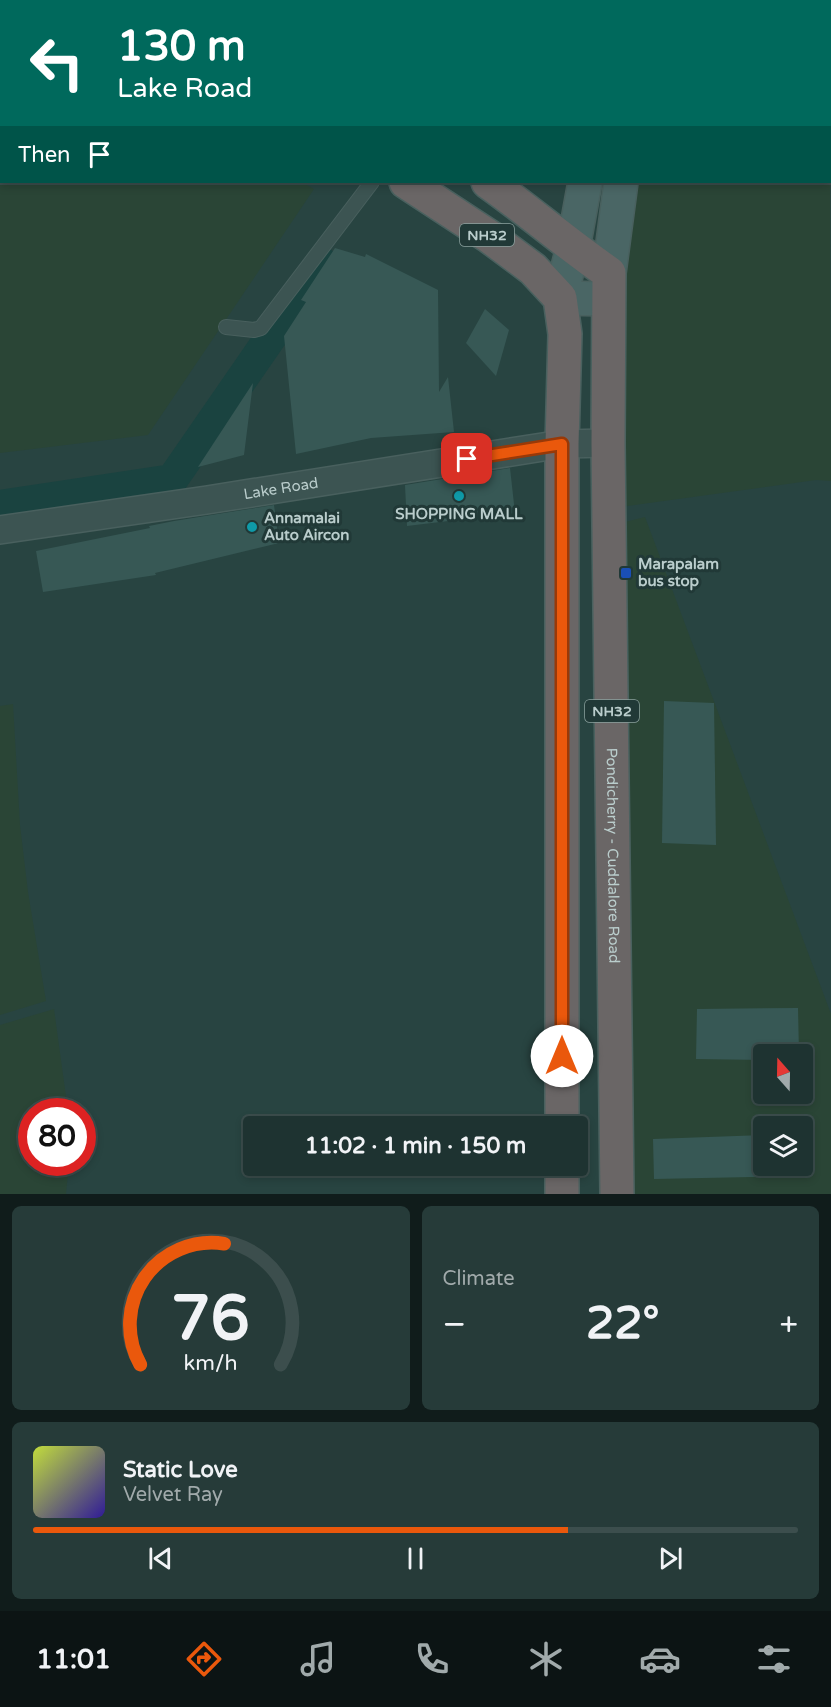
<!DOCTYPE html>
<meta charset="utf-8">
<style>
:root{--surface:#1e3331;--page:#263b39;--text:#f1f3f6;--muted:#a1aaab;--line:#3c4e4d;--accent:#ea580c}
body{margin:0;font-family:"Varela Round",sans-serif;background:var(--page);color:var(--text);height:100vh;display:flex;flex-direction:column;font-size:22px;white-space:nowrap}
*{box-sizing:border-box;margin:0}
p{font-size:20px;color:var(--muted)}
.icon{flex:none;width:33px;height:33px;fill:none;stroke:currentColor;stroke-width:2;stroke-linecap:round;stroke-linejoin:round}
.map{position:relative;height:1194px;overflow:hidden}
.details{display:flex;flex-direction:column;gap:12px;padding:12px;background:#101c1b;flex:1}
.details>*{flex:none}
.guide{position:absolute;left:0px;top:0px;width:831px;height:183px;box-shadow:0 3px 9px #0003,0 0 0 2px var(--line);background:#00695c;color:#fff;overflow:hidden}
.needle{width:39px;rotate:340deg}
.fabs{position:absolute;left:753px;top:1044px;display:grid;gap:12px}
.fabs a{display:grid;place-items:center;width:60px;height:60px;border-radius:6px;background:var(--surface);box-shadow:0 3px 9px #0003,0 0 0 2px var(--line);font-size:30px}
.speed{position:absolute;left:18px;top:1098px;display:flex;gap:12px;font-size:30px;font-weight:700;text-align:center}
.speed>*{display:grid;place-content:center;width:78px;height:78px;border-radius:50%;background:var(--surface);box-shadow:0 3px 9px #0003,0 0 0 2px var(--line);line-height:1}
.speed .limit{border:9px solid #d22;background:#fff;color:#111}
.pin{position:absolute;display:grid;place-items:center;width:51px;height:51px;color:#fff;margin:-26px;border-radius:12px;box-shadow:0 3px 9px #0006}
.me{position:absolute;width:66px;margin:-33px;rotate:0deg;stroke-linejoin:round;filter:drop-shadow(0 0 4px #0008)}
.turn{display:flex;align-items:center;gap:21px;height:126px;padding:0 18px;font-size:27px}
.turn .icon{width:78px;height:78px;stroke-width:2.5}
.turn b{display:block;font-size:42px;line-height:51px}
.then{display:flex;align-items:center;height:57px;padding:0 18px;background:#0003;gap:12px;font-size:22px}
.big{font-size:45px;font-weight:800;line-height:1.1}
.details .tile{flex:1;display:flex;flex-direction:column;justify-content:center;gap:9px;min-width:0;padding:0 21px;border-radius:9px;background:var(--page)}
.details .dial{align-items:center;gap:0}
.dial svg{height:156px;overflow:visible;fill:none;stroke:var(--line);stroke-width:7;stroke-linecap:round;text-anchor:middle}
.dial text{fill:var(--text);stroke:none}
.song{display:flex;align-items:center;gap:18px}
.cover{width:72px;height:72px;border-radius:9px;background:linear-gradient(135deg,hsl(70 70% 55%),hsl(250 70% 35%))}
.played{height:6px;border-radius:3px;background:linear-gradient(90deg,var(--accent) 70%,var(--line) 70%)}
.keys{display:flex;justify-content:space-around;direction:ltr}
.heat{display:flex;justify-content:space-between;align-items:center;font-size:33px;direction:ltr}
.details .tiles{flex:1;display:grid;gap:12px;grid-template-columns:1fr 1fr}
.tile:last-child{grid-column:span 2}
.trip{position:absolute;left:243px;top:1116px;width:345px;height:60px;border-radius:6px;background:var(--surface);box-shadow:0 3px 9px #0003,0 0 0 2px var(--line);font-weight:800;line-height:60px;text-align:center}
.tab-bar{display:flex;height:96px;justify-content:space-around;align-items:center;background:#0c1414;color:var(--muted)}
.tab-bar .icon{width:42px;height:42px}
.tab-bar .active{color:var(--accent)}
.tab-bar b{font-size:27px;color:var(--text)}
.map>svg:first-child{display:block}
</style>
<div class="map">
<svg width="831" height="1194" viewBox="0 0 831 1194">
<rect width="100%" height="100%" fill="#284441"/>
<g fill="#2a4536" fill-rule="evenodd">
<polygon points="0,3 2,182 301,182 314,189 148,435 0,453"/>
<polygon points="830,125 831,481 816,480 620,507 620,311 639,182 830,182"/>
<path d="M645 517 831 1014V1194H627L621 523ZM764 1054H802V1094H764ZM764 1126H802V1166H764Z"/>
<polygon points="13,704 20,825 28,892 46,1001 0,1015 0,706"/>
<polygon points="54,1009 68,1111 32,1112 32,1162 69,1163 66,1194 0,1194 0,1025"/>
</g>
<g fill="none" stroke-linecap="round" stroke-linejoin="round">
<g stroke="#1a4340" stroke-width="32">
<polyline points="516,2 518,0"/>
<polyline points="0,506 172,480 322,263"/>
</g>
</g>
<g fill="#375855">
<polygon points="335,248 365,257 366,254 438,290 439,392 448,377 454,432 371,438 296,454 284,336 306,302 301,300"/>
<polygon points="485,309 509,330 496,376 466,343"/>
<polygon points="253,383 244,455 198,467"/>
<polygon points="510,468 515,513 407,526 405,485"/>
<polygon points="274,505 279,543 155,573 156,575 43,592 36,551 150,528 149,526 174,521"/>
<polygon points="664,701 714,703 716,845 662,843"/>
<polygon points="798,1008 799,1054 764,1054 764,1060 696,1059 697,1009"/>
<polygon points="802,1134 805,1176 654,1179 653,1139 764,1135 764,1166 802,1166"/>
</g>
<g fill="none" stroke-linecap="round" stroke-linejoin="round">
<g stroke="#49605e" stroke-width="16">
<polyline id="service" points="226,327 254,330 261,328 372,182"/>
</g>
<g stroke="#49605e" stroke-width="30">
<g id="minor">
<polyline points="830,92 831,92"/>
<path id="s1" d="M0 530 207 500 562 444 608 443"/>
</g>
</g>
<g stroke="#49605e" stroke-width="36">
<g id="secondary">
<polyline points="629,2 630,0"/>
<polyline points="669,2 669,0"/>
<polyline points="585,182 573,248 560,298 607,299"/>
<polyline points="609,273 621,182"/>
</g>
</g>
<g stroke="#4a615f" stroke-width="36">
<g id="trunk">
<polyline points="99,0 101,2"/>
<polyline points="184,0 187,2"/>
<polyline points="406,182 490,237 533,269 560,298 565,334 562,444 562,1126"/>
<path id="s2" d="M488 182C529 211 567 244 609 273L608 443 617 1194"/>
<polyline points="562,1194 562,1166"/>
</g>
</g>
<use href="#service" stroke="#3c5452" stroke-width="14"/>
<use href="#minor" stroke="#3c5452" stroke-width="27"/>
<use href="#secondary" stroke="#4a6665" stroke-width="33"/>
<use href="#trunk" stroke="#6a6666" stroke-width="33"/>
</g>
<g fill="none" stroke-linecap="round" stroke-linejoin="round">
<g stroke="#983908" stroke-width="15">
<polyline id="route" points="467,459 562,444 562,1056"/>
</g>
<use href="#route" stroke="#ea580c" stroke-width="10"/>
</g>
<g fill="#0f9aa8" stroke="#213937" stroke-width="2">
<circle cx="459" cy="496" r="6"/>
<circle cx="252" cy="527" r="6"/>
</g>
<rect fill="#1a4fb4" stroke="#213937" stroke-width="2" x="620" y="567" width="12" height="12" rx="3"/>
<g text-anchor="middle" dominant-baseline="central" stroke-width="6" stroke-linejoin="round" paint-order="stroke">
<g fill="#213937" stroke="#8ca19f" stroke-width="1.5">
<rect x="460" y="224" width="54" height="22" rx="4.5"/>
<rect x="585" y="700" width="54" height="22" rx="4.5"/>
</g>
<g font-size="14" font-weight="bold" fill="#bacdcc">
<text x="487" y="235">NH32</text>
<text x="612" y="711">NH32</text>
</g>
<g font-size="15" fill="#bacdcc" stroke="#213937">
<text stroke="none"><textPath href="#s1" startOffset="284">Lake Road</textPath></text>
<text stroke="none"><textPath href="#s2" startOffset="734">Pondicherry - Cuddalore Road</textPath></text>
</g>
<g font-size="15" font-weight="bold" fill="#bacdcc" stroke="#213937" text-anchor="start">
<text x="459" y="514" text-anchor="middle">SHOPPING MALL</text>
<text x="264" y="518">Annamalai<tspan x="264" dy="17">Auto Aircon</tspan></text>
<text x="638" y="564">Marapalam<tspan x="638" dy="17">bus stop</tspan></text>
</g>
</g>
</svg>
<div class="fabs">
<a><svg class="needle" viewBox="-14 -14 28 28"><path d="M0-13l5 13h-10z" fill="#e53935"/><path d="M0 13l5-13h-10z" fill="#a1aaab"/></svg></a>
<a><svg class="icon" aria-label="layers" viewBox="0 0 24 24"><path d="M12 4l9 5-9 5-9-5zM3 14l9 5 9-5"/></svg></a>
</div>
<div class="speed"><div class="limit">80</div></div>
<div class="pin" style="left:467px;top:459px;background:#d93025"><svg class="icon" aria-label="arrive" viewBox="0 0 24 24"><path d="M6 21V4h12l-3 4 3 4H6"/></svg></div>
<svg class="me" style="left:562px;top:1056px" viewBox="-20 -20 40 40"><circle r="19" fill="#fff"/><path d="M0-13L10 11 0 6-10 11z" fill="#ea580c"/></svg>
<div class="trip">11:02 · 1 min · 150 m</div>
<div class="guide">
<div class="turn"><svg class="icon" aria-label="left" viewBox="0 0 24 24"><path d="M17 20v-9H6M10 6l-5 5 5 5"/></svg><div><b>130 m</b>Lake Road</div></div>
<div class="then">Then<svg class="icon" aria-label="arrive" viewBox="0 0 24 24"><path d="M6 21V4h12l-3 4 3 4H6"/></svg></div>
</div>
</div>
<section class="details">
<div class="tiles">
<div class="tile dial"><svg viewBox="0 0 100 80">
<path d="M14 69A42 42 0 1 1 86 69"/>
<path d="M14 69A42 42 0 0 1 57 7" stroke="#ea580c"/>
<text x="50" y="56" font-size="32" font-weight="700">76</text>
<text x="50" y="72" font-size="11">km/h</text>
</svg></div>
<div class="tile"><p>Climate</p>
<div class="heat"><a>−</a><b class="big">22°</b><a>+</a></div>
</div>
<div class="tile">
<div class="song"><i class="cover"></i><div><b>Static Love</b><p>Velvet Ray</p></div></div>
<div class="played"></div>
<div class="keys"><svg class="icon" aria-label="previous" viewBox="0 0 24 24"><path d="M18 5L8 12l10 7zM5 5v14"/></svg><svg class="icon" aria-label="pause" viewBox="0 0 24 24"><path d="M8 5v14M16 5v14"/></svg><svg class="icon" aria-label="next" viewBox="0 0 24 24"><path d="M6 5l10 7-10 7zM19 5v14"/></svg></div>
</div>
</div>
</section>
<nav class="tab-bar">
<b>11:01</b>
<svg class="icon active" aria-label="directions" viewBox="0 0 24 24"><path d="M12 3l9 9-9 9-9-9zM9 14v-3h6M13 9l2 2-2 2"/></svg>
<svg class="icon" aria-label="music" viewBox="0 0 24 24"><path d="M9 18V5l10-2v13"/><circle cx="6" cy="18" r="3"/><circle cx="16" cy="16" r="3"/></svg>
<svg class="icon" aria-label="phone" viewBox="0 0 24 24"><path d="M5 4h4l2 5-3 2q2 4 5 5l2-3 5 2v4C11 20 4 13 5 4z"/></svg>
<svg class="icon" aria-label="climate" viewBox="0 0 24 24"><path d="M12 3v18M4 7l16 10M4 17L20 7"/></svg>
<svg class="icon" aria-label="car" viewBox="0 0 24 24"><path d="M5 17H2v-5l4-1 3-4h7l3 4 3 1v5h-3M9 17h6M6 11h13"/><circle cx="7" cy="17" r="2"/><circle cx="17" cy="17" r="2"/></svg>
<svg class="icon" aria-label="filters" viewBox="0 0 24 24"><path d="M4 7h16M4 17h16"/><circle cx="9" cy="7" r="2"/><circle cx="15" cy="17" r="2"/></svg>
</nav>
